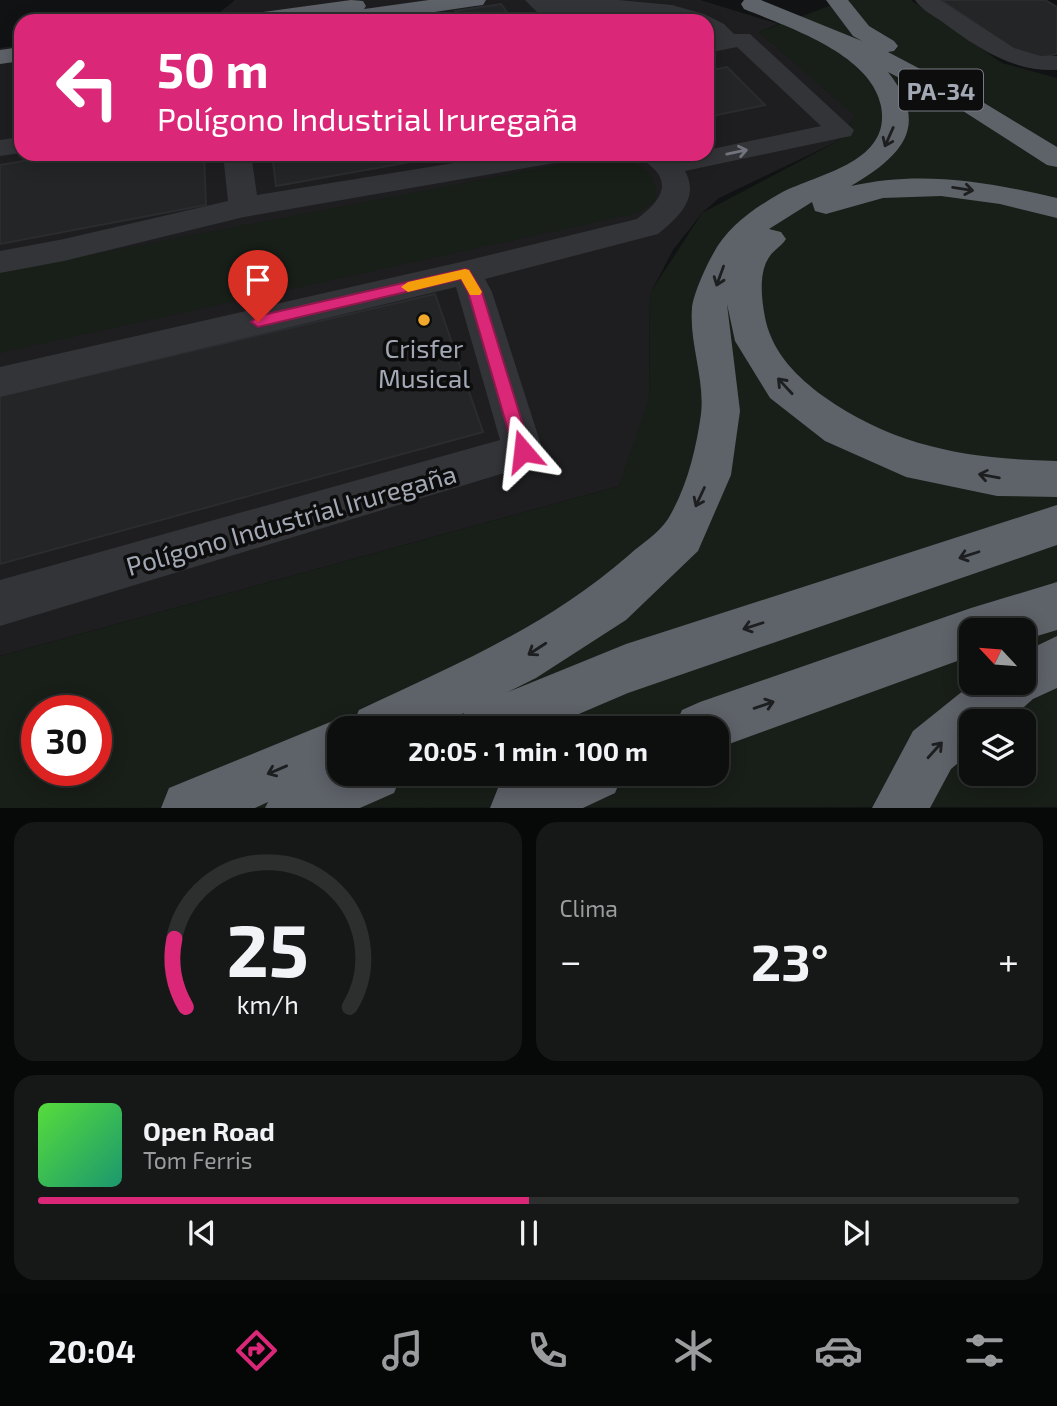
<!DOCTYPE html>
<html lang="es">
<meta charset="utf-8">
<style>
:root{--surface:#0d0e0e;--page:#161717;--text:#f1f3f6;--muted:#9a9c9e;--line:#2d2e2e;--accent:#db2777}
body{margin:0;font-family:"Exo 2",sans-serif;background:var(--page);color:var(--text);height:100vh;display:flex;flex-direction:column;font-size:26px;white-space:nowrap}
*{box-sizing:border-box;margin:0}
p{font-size:23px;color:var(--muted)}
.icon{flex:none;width:38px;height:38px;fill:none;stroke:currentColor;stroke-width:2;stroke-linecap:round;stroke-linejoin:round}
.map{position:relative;height:808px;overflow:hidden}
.panel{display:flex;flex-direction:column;gap:14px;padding:14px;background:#070808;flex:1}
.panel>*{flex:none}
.hud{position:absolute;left:14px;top:14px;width:700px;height:147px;border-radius:21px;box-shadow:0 4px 18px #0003,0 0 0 2px var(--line);background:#db2777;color:#fff;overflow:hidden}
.needle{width:46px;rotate:296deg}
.controls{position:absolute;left:959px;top:618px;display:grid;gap:14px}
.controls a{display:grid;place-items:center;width:77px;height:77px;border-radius:14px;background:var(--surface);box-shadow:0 4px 18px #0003,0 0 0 2px var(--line);font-size:35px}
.speed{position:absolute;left:21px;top:695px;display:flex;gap:14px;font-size:35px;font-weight:700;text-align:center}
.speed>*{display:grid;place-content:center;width:91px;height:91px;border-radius:50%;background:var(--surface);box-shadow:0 4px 18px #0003,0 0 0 2px var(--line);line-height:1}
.speed .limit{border:10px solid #d22;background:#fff;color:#111}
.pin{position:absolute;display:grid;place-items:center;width:60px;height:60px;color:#fff;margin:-72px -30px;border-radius:50% 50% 50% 0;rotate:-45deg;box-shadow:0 0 7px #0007}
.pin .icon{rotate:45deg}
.me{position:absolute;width:77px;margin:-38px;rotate:343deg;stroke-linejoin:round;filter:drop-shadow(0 0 5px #0008)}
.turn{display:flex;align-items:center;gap:24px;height:147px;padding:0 28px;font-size:32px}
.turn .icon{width:91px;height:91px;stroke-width:2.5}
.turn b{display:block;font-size:49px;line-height:60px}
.big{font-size:52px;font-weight:700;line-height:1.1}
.panel .tile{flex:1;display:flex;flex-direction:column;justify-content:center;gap:10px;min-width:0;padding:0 24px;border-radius:21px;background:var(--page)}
.panel .dial{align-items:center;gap:0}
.dial svg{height:182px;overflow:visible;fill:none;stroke:var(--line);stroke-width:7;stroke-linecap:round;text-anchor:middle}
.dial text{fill:var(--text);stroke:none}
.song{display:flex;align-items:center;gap:21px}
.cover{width:84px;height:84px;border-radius:10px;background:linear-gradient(135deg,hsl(110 70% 55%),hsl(160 70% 35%))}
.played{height:7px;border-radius:4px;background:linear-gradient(90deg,var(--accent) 50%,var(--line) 50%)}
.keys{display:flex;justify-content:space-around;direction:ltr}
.heat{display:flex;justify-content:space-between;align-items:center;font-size:38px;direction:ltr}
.panel .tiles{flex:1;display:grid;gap:14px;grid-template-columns:1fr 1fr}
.tile:last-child{grid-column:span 2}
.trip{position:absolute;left:327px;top:716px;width:402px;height:70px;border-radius:21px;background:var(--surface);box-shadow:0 4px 18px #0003,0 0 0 2px var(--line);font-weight:700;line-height:70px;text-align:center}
.dock{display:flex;height:112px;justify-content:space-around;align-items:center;background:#050606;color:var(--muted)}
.dock .icon{width:49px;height:49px}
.dock .current{color:var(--accent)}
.dock b{font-size:32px;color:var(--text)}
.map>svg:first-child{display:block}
</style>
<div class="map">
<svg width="1057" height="808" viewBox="0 0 1057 808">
<rect width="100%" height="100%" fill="#111213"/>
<polygon fill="#1e1e20" points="235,0 700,0 779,24 759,32 856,115 836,142 719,198 702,213 673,250 650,294 649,398 642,435 619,486 0,656 0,48 21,45 21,154 707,154 707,21 189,21 214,17"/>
<g fill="#181e18" fill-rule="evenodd">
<path d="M845 0H911L1002 63 1057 78V807L0 808V656L619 486 649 398 650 293 702 213 836 142 855 116 759 32ZM971 630H1024V682H971ZM37 710H96V770H37ZM971 721H1024V774H971ZM340 728H718V774H340Z"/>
<path d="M603 156C630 158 661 169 655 201L638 213 0 353V272Z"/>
</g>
<g fill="#242527" stroke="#2b2c2f" stroke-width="2">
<polygon points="941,0 1045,0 1057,7 1057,54 1043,57 1019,53"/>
<polygon points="501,4 513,21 461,21 455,11"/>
<polygon points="727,67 765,105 707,117 707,71"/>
<polygon points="65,154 204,154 206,205 0,244 0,165"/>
<polygon points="272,154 455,154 276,186"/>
<polygon points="435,294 483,432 0,564 0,396"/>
</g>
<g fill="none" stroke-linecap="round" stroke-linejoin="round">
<g fill="#333438" fill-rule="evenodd">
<path d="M525 0H618L672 5 704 14 724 24 734 34H750L854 130 851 136 841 138 685 171C700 198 678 218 658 234L485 279 492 292 543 451 537 463 0 626V580L500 440 456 287 0 397V367L465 261 637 219C652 207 673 190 655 170 649 164 643 160 639 154H670L673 157 707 154V150L821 126 737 47 707 53V39L712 38 707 33V21H680L618 13 547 16 539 14Z"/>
<path d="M915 0H940L1014 48 1040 56H1057V70C1012 72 976 47 941 21 932 15 921 9 915 0Z"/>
<polygon points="21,137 21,153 0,156 0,140"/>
<polygon points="223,154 251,154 257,195 509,154 574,154 570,160 560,162 244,217 64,261 0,273 0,251 64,239 228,201"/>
</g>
<g fill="#5e6269" fill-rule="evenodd">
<polygon points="351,0 363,1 366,6 364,9 429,0 486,0 483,5 475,6 374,21 317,21 319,18 296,21 238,21 241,16 249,14"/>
<path d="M744 0H761L862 41 853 36 826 0H848L869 26 894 41 898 46 894 51 888 52 981 101 1057 147V167L1047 165 963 111 888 72C931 126 902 156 851 186 921 170 989 182 1057 198V218L1000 204 941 196 883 198 826 214 815 211 812 202 769 229 781 232 786 239C781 247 772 251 768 259 758 275 762 304 766 322 774 354 797 377 823 396 896 448 970 459 1057 461V497L997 496 906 477 825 441 770 398 735 341 727 304 740 411 731 475 698 551 626 620 536 678 508 692 626 644 1057 505V545L628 693 546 728H458L464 713 434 728H340V774H402L394 793 360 808H265L268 802 255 808H161L169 788 340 718 353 723 359 710C457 664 546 627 629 555 641 544 659 533 668 519 687 487 696 450 701 414 705 379 689 343 692 308 693 295 706 266 713 254 727 227 753 209 779 194 815 174 892 164 881 106 871 54 788 27 744 9L741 4Z"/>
<polygon points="21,47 21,61 0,64 0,50"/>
<polygon points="1057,582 1057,630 1024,640 1024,630 971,630 971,656 718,748 718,728 674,728 682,710 700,702 971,608"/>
<polygon points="1057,636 1057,688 1033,699 1008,721 971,721 971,752 951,769 930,808 872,808 913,731 974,682 1024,682 1024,652"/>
<polygon points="533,774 623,774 615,793 583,808 490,808 498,788"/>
</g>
</g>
<defs><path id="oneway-shaft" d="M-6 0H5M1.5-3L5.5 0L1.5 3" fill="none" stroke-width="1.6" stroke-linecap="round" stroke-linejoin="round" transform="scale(1.75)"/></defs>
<g stroke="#1d1e20">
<use href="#oneway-shaft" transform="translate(889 137) rotate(114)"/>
<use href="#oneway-shaft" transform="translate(963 189) rotate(9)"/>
<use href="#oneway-shaft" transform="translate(720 276) rotate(110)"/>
<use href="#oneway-shaft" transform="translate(785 386) rotate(-133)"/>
<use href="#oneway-shaft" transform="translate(989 476) rotate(-170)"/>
<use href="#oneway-shaft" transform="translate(700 497) rotate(115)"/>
<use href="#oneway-shaft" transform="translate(969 555) rotate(162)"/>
<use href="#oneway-shaft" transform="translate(753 626) rotate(162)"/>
<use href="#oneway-shaft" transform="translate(537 649) rotate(147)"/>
<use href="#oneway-shaft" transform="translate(764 705) rotate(-19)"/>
<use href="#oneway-shaft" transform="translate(935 750) rotate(-48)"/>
<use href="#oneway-shaft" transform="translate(277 770) rotate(157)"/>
</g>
<use stroke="#71747c" href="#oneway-shaft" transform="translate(737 152) rotate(-12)"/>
<polygon fill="#db2777" stroke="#8e194d" stroke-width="2" points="465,269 469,270 482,292 531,451 529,456 523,458 517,456 514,451 468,292 461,279 258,327 251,322 258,316"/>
<polygon fill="#f59e0b" points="465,269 469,270 482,292 480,295 470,295 461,279 408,292 401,287 408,282"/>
<circle fill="#f2a82a" stroke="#0d0d0e" stroke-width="2.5" cx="424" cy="320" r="7"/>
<g text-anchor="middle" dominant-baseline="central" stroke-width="7" stroke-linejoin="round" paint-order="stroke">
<rect fill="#0d0d0e" stroke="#767a82" stroke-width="2" x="899" y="69.5" width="84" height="41" rx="5"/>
<g font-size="24" font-weight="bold" fill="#a3a9b4">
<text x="941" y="90">PA-34</text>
</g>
<g font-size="26" fill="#a3a9b4" stroke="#0d0d0e">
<text x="424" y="347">Crisfer<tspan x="424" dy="30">Musical</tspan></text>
</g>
<g font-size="26" fill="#a3a9b4" stroke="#0d0d0e">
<text transform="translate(291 519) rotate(-16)">Polígono Industrial Iruregaña</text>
</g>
</g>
</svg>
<div class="controls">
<a><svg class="needle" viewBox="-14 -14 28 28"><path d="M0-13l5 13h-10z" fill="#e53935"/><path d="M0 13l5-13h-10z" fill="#9a9c9e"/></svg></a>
<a><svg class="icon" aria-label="layers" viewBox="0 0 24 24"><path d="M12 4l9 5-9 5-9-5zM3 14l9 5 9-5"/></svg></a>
</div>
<div class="speed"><div class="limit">30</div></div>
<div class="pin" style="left:258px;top:322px;background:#d93025"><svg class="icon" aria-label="arrive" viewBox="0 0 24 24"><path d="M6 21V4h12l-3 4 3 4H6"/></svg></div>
<svg class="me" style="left:523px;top:451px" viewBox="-20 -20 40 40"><path d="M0-17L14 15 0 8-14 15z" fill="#db2777" stroke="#fff" stroke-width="4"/></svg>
<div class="trip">20:05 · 1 min · 100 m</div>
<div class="hud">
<div class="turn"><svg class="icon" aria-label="left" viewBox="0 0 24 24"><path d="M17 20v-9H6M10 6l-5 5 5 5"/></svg><div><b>50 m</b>Polígono Industrial Iruregaña</div></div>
</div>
</div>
<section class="panel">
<div class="tiles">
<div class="tile dial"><svg viewBox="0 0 100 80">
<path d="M14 69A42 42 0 1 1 86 69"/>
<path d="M14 69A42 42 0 0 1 9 39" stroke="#db2777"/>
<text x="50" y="56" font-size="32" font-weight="700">25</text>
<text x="50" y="72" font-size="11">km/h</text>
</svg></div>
<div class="tile"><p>Clima</p>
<div class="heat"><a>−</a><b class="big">23°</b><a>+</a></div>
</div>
<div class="tile">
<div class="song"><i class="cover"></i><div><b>Open Road</b><p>Tom Ferris</p></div></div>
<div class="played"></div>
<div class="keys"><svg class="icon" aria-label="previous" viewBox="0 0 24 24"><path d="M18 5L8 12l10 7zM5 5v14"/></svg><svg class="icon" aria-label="pause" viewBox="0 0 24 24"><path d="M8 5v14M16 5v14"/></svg><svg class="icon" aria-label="next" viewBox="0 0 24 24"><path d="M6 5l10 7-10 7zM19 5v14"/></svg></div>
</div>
</div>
</section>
<nav class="dock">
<b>20:04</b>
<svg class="icon current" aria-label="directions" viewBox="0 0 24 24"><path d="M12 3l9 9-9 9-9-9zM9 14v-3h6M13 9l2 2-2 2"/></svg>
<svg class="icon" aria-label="music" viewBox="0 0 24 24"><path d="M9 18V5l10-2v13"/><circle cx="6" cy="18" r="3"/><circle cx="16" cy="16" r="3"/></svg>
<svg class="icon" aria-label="phone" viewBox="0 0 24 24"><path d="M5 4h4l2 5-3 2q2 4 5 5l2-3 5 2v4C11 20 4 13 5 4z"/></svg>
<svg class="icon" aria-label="climate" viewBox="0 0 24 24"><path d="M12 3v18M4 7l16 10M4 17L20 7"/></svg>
<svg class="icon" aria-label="car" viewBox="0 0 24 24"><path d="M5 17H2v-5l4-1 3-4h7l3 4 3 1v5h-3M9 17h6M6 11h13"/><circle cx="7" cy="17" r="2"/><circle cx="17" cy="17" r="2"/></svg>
<svg class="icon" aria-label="filters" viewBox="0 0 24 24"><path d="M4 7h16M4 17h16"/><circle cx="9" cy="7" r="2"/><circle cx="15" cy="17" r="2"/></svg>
</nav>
